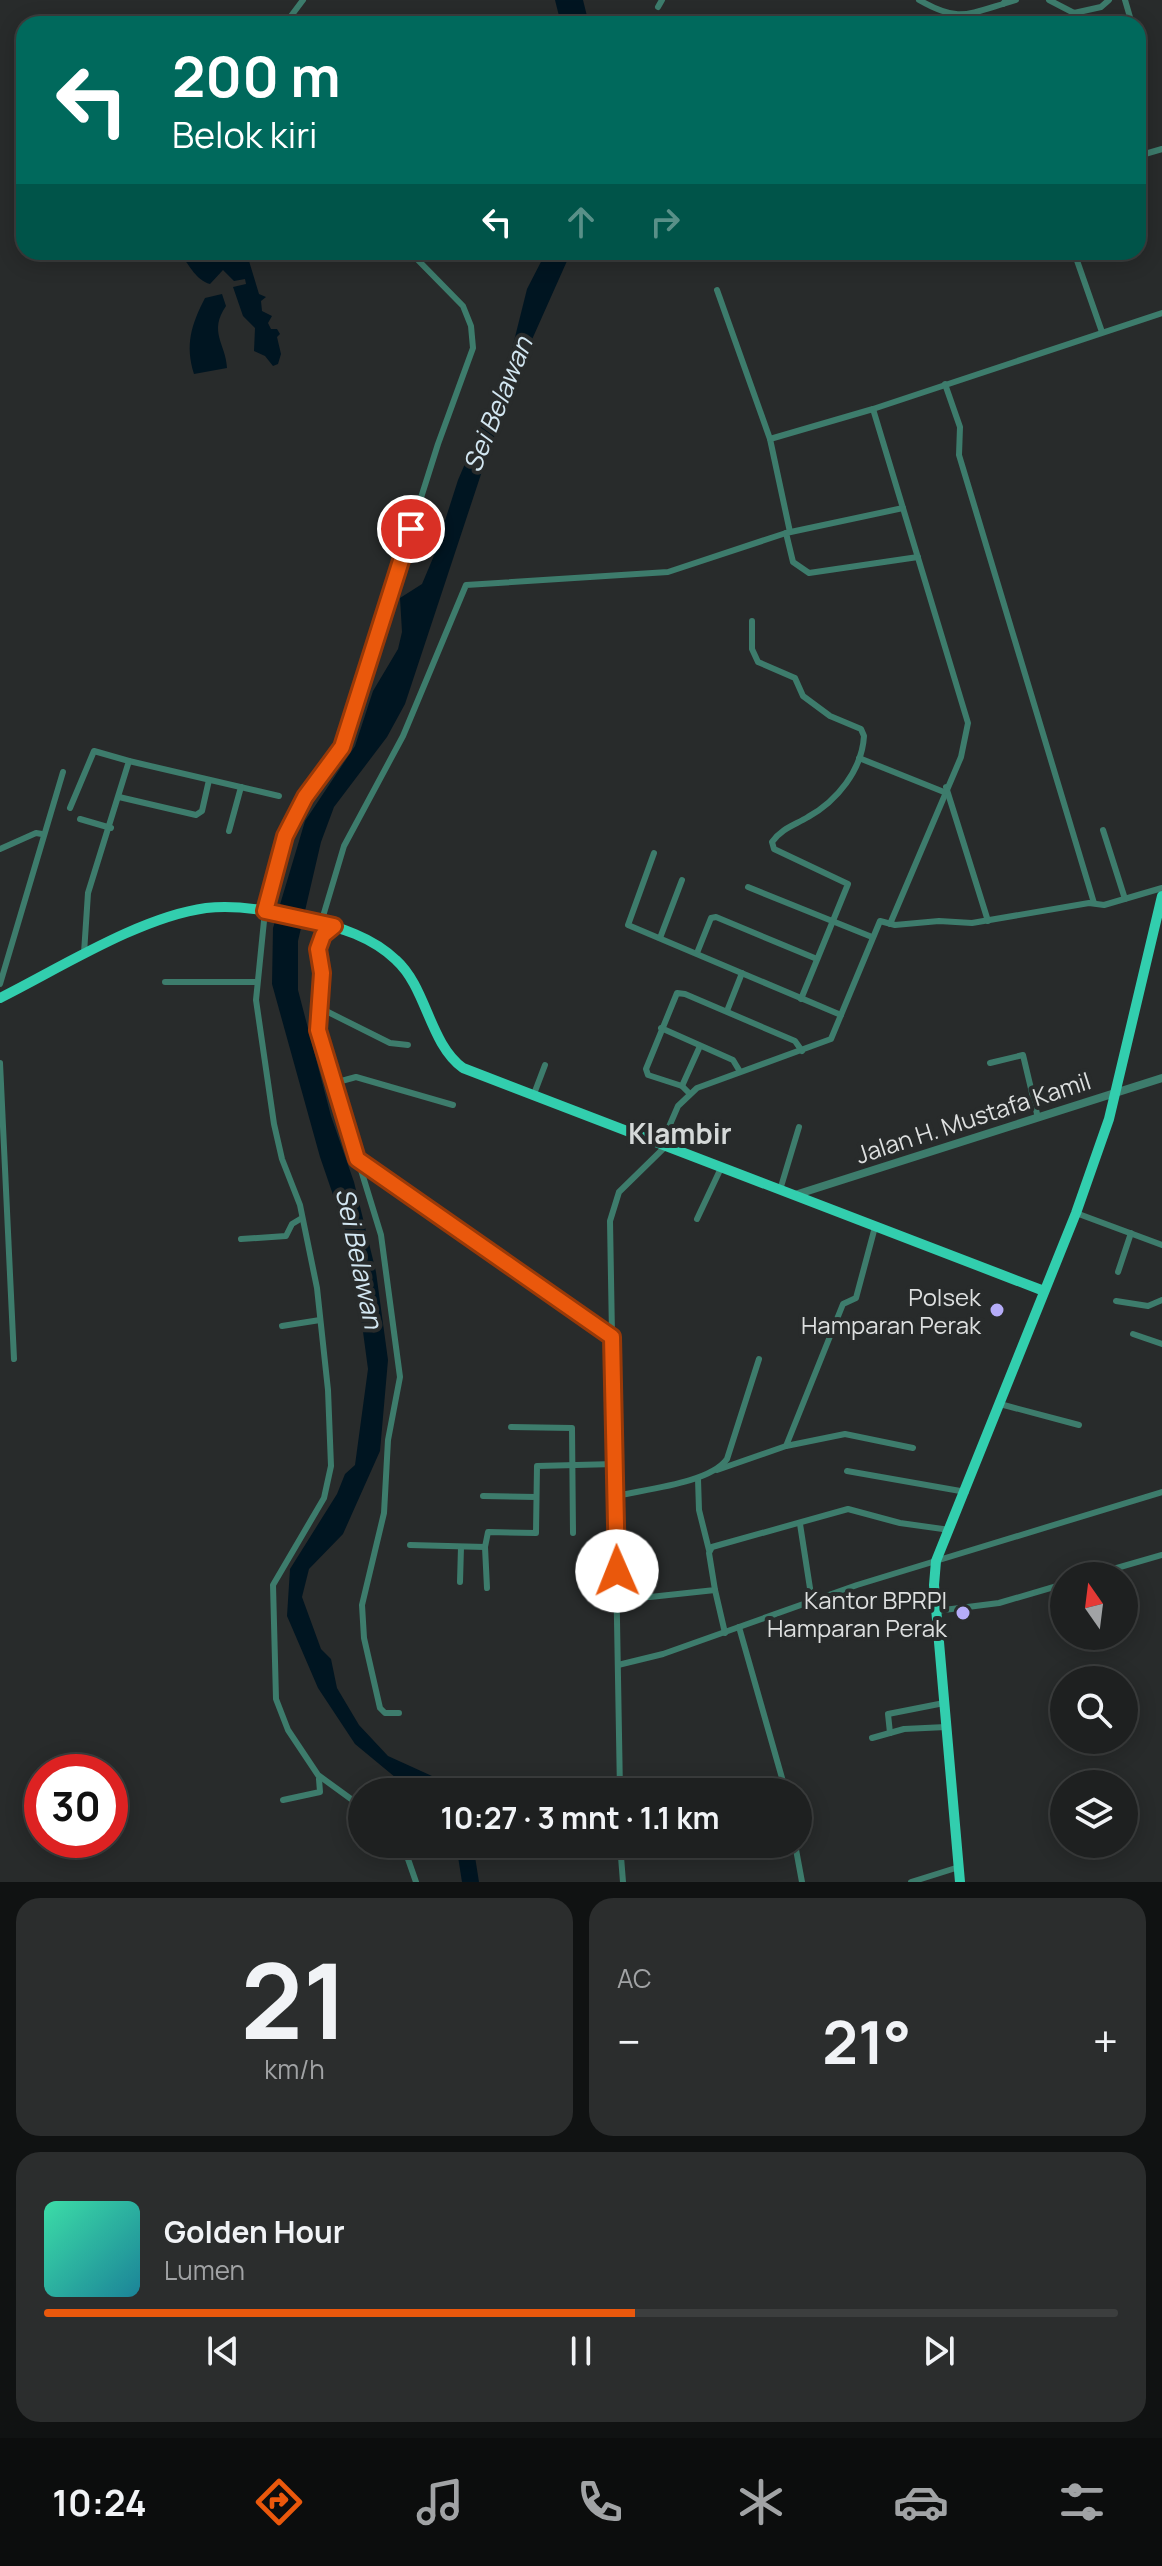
<!DOCTYPE html>
<html lang="id">
<meta charset="utf-8">
<style>
:root{--surface:#1e2020;--page:#2b2d2d;--text:#f1f3f6;--muted:#a1a3a5;--line:#3c3e3e;--accent:#ea580c}
body{margin:0;font-family:Manrope,sans-serif;background:var(--page);color:var(--text);height:100vh;display:flex;flex-direction:column;font-size:30px;white-space:nowrap}
*{box-sizing:border-box;margin:0}
p{font-size:26px;color:var(--muted)}
.icon{flex:none;width:44px;height:44px;fill:none;stroke:currentColor;stroke-width:2;stroke-linecap:round;stroke-linejoin:round}
.map{position:relative;height:1882px;overflow:hidden}
.drawer{display:flex;flex-direction:column;gap:16px;padding:16px;background:#101212;flex:1}
.drawer>*{flex:none}
.hud{position:absolute;left:16px;top:16px;width:1130px;height:244px;border-radius:24px;box-shadow:0 4px 20px #0003,0 0 0 2px var(--line);background:#00695c;color:#fff;overflow:hidden}
.needle{width:52px;rotate:346deg}
.fabs{position:absolute;left:1050px;top:1562px;display:grid;gap:16px}
.fabs a{display:grid;place-items:center;width:88px;height:88px;border-radius:50%;background:var(--surface);box-shadow:0 4px 20px #0003,0 0 0 2px var(--line);font-size:40px}
.speed{position:absolute;left:24px;top:1754px;display:flex;gap:16px;font-size:40px;font-weight:700;text-align:center}
.speed>*{display:grid;place-content:center;width:104px;height:104px;border-radius:50%;background:var(--surface);box-shadow:0 4px 20px #0003,0 0 0 2px var(--line);line-height:1}
.speed .limit{border:12px solid #d22;background:#fff;color:#111}
.pin{position:absolute;display:grid;place-items:center;width:68px;height:68px;color:#fff;margin:-34px;border:4px solid #fff;border-radius:50%;box-shadow:0 2px 8px #0007}
.me{position:absolute;width:88px;margin:-44px;rotate:359deg;stroke-linejoin:round;filter:drop-shadow(0 0 6px #0008)}
.turn{display:flex;align-items:center;gap:28px;height:168px;padding:0 24px;font-size:36px}
.turn .icon{width:104px;height:104px;stroke-width:2.5}
.turn b{display:block;font-size:56px;line-height:68px}
.lanes{display:flex;align-items:center;height:76px;padding:0 24px;background:#0003;justify-content:center;gap:40px;direction:ltr}
.lanes .off{opacity:.35}
.big{font-size:60px;font-weight:700;line-height:1.1}
.drawer .widget{flex:1;display:flex;flex-direction:column;justify-content:center;gap:12px;min-width:0;padding:0 28px;border-radius:24px;background:var(--page)}
.drawer .dial{align-items:center;gap:0}
.dial b{font-size:104px;line-height:1}
.song{display:flex;align-items:center;gap:24px}
.cover{width:96px;height:96px;border-radius:12px;background:linear-gradient(135deg,hsl(160 70% 55%),hsl(190 70% 35%))}
.played{height:8px;border-radius:4px;background:linear-gradient(90deg,var(--accent) 55%,var(--line) 55%)}
.keys{display:flex;justify-content:space-around;direction:ltr}
.heat{display:flex;justify-content:space-between;align-items:center;font-size:44px;direction:ltr}
.drawer .tiles{flex:1;display:grid;gap:16px;grid-template-columns:1fr 1fr}
.widget:last-child{grid-column:span 2}
.trip{position:absolute;left:348px;top:1778px;width:464px;height:80px;border-radius:40px;background:var(--surface);box-shadow:0 4px 20px #0003,0 0 0 2px var(--line);font-weight:700;line-height:80px;text-align:center}
.menu{display:flex;height:128px;justify-content:space-around;align-items:center;background:#0c0d0d;color:var(--muted)}
.menu .icon{width:56px;height:56px}
.menu .selected{color:var(--accent)}
.menu b{font-size:36px;color:var(--text)}
.map>svg:first-child{display:block}
</style>
<div class="map">
<svg width="1162" height="1882" viewBox="0 0 1162 1882">
<rect width="100%" height="100%" fill="#282b2b"/>
<g fill="#001521">
<polygon points="555,0 583,0 589,24 561,24"/>
<path d="M183 252 252 253 249 261 259 294 266 297 261 301 262 311 272 316 268 323 271 329H277L280 334 277 337 281 354 278 364 273 366 265 356 254 351 255 328 243 316 233 287 246 284 245 279 234 281 223 270 210 284C196 280 190 266 181 255Z"/>
<polygon points="546,252 571,252 530,344 490,447 405,704 387,737 334,807 321,842 298,941 298,990 331,1116 354,1182 376,1272 388,1360 380,1451 343,1534 309,1569 302,1597 321,1649 331,1659 337,1688 359,1725 388,1756 432,1776 442,1792 413,1792 355,1744 318,1688 287,1616 290,1569 337,1494 345,1474 355,1465 368,1369 352,1250 320,1157 272,984 273,928 305,821 355,746 373,691 398,649 402,632 400,598 422,584 433,558 458,480 509,361 527,289"/>
<path d="M222 294 226 306C208 332 226 344 227 368L194 374C185 345 191 325 205 298Z"/>
<polygon points="456,1844 473,1844 479,1882 462,1882"/>
</g>
<g fill="none" stroke-linecap="round" stroke-linejoin="round">
<g stroke="#3d7c6c" stroke-width="6">
<path d="M919 0C956 21 964 16 1003 4L1006 0"/>
<polyline points="1049,0 1074,13 1101,7 1109,0"/>
<polyline points="1125,0 1132,24"/>
<polyline points="1003,4 1016,0"/>
<polyline points="658,7 662,0"/>
<polyline points="285,24 303,0"/>
<polyline points="1138,44 1142,56"/>
<polyline points="1138,156 1162,149"/>
<polyline points="1074,252 1102,332"/>
<polyline points="717,290 770,439 790,532"/>
<polyline points="945,384 960,427 959,455 1094,903"/>
<polyline points="873,409 968,723 961,757 890,924"/>
<polyline points="770,439 873,409 1162,313"/>
<polyline points="786,533 793,562 809,573 918,557"/>
<path d="M752 621V649L758 662 795 678 803 696 830 716 861 729 864 736C862 770 837 801 808 817 795 825 782 828 772 842L774 849 848 884 801 999"/>
<polyline points="859,758 944,792"/>
<polyline points="129,761 279,796"/>
<polyline points="946,787 988,921"/>
<polyline points="119,797 196,815 202,811 209,780"/>
<polyline points="70,808 94,751 129,761 88,893 84,953"/>
<polyline points="80,819 111,828"/>
<polyline points="1103,830 1125,899"/>
<polyline points="229,831 241,787"/>
<polyline points="0,849 36,833 42,834"/>
<polyline points="654,853 628,925 841,1015"/>
<polyline points="748,887 872,937"/>
<polyline points="321,923 344,846 403,736 466,585 668,572 786,533 903,508"/>
<polyline points="334,926 323,935 318,949 322,973 318,1030 381,1235 400,1377 388,1440 384,1513 362,1605 364,1638 380,1708 385,1713 399,1713"/>
<polyline points="660,938 682,880"/>
<polyline points="697,953 711,918 716,917 817,959"/>
<polyline points="165,982 257,982"/>
<polyline points="0,984 63,772"/>
<polyline points="318,1007 390,1043 408,1045"/>
<polyline points="727,1011 742,973"/>
<polyline points="661,1028 733,1060 739,1070"/>
<polyline points="0,1063 14,1359"/>
<polyline points="990,1063 1023,1055 1038,1118"/>
<polyline points="334,1083 356,1077 453,1105"/>
<polyline points="682,1086 700,1046"/>
<polyline points="689,1093 682,1086 648,1075 646,1069 677,993 685,994 795,1041 802,1051"/>
<polyline points="534,1094 545,1065"/>
<polyline points="662,1143 678,1106 697,1088 831,1039 880,921 895,925 939,921 972,923 1089,903 1104,905 1162,888"/>
<polyline points="357,1159 612,1337"/>
<polyline points="780,1190 799,1127"/>
<polyline points="1076,1213 1162,1245"/>
<polyline points="697,1219 721,1168"/>
<polyline points="241,1239 286,1236 292,1224 302,1218"/>
<polyline points="1118,1272 1131,1233"/>
<polyline points="1116,1301 1148,1306 1162,1300"/>
<polyline points="282,1326 320,1320"/>
<polyline points="1133,1334 1162,1344"/>
<polyline points="1000,1404 1079,1425"/>
<polyline points="511,1427 572,1428 573,1533"/>
<polyline points="786,1446 845,1434 913,1448"/>
<polyline points="717,1470 786,1446 843,1304 856,1298 875,1227"/>
<polyline points="847,1471 966,1492"/>
<polyline points="698,1479 699,1510 709,1550"/>
<polyline points="483,1496 536,1497"/>
<path d="M616 1496C646 1489 710 1483 727 1459L759 1359"/>
<polyline points="800,1524 812,1601"/>
<polyline points="410,1545 485,1547 488,1532 536,1533 537,1466 615,1464"/>
<polyline points="485,1547 487,1588"/>
<polyline points="1089,1576 1162,1555"/>
<polyline points="460,1582 461,1547"/>
<polyline points="715,1590 725,1633"/>
<polyline points="618,1597 650,1597 715,1590 709,1553 712,1547 848,1509 900,1523 950,1530"/>
<polyline points="936,1611 999,1603 1064,1584"/>
<polyline points="739,1627 786,1792"/>
<polyline points="618,1665 663,1654 857,1585 1162,1492"/>
<polyline points="890,1733 888,1714 944,1703"/>
<polyline points="872,1738 904,1729 946,1727"/>
<polyline points="620,1792 610,1221 619,1192 667,1145"/>
<polyline points="283,1800 320,1792 319,1779"/>
<polyline points="362,1807 318,1775 288,1730 276,1699 273,1585 324,1498 331,1466 328,1390 317,1288 300,1205 282,1159 274,1124 256,1000 265,911 285,836 305,797 342,747 438,444 473,348 471,326 463,306 410,252"/>
<polyline points="394,1844 408,1859 416,1882"/>
<polyline points="620,1844 623,1882"/>
<polyline points="795,1844 802,1882"/>
<polyline points="911,1882 959,1867"/>
</g>
<polyline stroke="#3d7c6c" stroke-width="8" points="795,1195 1162,1078"/>
<g stroke="#32ceae" stroke-width="10">
<path d="M0 998C60 968 140 917 206 908 240 904 276 912 308 920 340 927 372 937 396 960 427 988 429 1043 463 1068L1044 1291"/>
<polyline points="960,1882 934,1585 936,1561 1076,1213 1109,1119 1162,896"/>
</g>
</g>
<g fill="none" stroke-linecap="round" stroke-linejoin="round">
<g stroke="#983908" stroke-width="20">
<polyline id="route" points="411,529 342,747 305,797 285,836 265,911 334,926 323,935 318,949 322,973 318,1030 357,1159 612,1337 617,1571"/>
</g>
<use href="#route" stroke="#ea580c" stroke-width="14"/>
</g>
<g fill="#b5acf8" stroke="#282b2b" stroke-width="3">
<circle cx="997" cy="1310" r="8"/>
<circle cx="963" cy="1613" r="8"/>
</g>
<g text-anchor="middle" dominant-baseline="central" stroke-width="8" stroke-linejoin="round" paint-order="stroke">
<g font-size="24" fill="#dddfdf" stroke="#282b2b">
<text transform="translate(973 1117) rotate(-18)">Jalan H. Mustafa Kamil</text>
</g>
<g font-size="24" fill="#dddfdf" stroke="#282b2b" text-anchor="end">
<text x="981" y="1296">Polsek<tspan x="981" dy="28">Hamparan Perak</tspan></text>
<text x="947" y="1599">Kantor BPRPI<tspan x="947" dy="28">Hamparan Perak</tspan></text>
</g>
<g font-size="26" font-style="italic" fill="#d3e7f2" stroke="#282b2b">
<text transform="translate(497 404) rotate(-68)">Sei Belawan</text>
<text transform="translate(360 1258) rotate(78)">Sei Belawan</text>
</g>
<g font-size="28" font-weight="bold" fill="#d5d9d8" stroke="#282b2b">
<text x="680" y="1133">Klambir</text>
</g>
</g>
</svg>
<div class="fabs">
<a><svg class="needle" viewBox="-14 -14 28 28"><path d="M0-13l5 13h-10z" fill="#e53935"/><path d="M0 13l5-13h-10z" fill="#a1a3a5"/></svg></a>
<a><svg class="icon" aria-label="search" viewBox="0 0 24 24"><circle cx="10" cy="10" r="6"/><path d="M15 15l6 6"/></svg></a>
<a><svg class="icon" aria-label="layers" viewBox="0 0 24 24"><path d="M12 4l9 5-9 5-9-5zM3 14l9 5 9-5"/></svg></a>
</div>
<div class="speed"><div class="limit">30</div></div>
<div class="pin" style="left:411px;top:529px;background:#d93025"><svg class="icon" aria-label="arrive" viewBox="0 0 24 24"><path d="M6 21V4h12l-3 4 3 4H6"/></svg></div>
<svg class="me" style="left:617px;top:1571px" viewBox="-20 -20 40 40"><circle r="19" fill="#fff"/><path d="M0-13L10 11 0 6-10 11z" fill="#ea580c"/></svg>
<div class="trip">10:27 · 3 mnt · 1.1 km</div>
<div class="hud">
<div class="turn"><svg class="icon" aria-label="left" viewBox="0 0 24 24"><path d="M17 20v-9H6M10 6l-5 5 5 5"/></svg><div><b>200 m</b>Belok kiri</div></div>
<div class="lanes"><svg class="icon" aria-label="left" viewBox="0 0 24 24"><path d="M17 20v-9H6M10 6l-5 5 5 5"/></svg><svg class="icon off" aria-label="ahead" viewBox="0 0 24 24"><path d="M12 20V5M6 11l6-6 6 6"/></svg><svg class="icon off" aria-label="right" viewBox="0 0 24 24"><path d="M7 20v-9h11M14 6l5 5-5 5"/></svg></div>
</div>
</div>
<section class="drawer">
<div class="tiles">
<div class="widget dial"><b>21</b><p>km/h</p></div>
<div class="widget"><p>AC</p>
<div class="heat"><a>−</a><b class="big">21°</b><a>+</a></div>
</div>
<div class="widget">
<div class="song"><i class="cover"></i><div><b>Golden Hour</b><p>Lumen</p></div></div>
<div class="played"></div>
<div class="keys"><svg class="icon" aria-label="previous" viewBox="0 0 24 24"><path d="M18 5L8 12l10 7zM5 5v14"/></svg><svg class="icon" aria-label="pause" viewBox="0 0 24 24"><path d="M8 5v14M16 5v14"/></svg><svg class="icon" aria-label="next" viewBox="0 0 24 24"><path d="M6 5l10 7-10 7zM19 5v14"/></svg></div>
</div>
</div>
</section>
<nav class="menu">
<b>10:24</b>
<svg class="icon selected" aria-label="directions" viewBox="0 0 24 24"><path d="M12 3l9 9-9 9-9-9zM9 14v-3h6M13 9l2 2-2 2"/></svg>
<svg class="icon" aria-label="music" viewBox="0 0 24 24"><path d="M9 18V5l10-2v13"/><circle cx="6" cy="18" r="3"/><circle cx="16" cy="16" r="3"/></svg>
<svg class="icon" aria-label="phone" viewBox="0 0 24 24"><path d="M5 4h4l2 5-3 2q2 4 5 5l2-3 5 2v4C11 20 4 13 5 4z"/></svg>
<svg class="icon" aria-label="climate" viewBox="0 0 24 24"><path d="M12 3v18M4 7l16 10M4 17L20 7"/></svg>
<svg class="icon" aria-label="car" viewBox="0 0 24 24"><path d="M5 17H2v-5l4-1 3-4h7l3 4 3 1v5h-3M9 17h6M6 11h13"/><circle cx="7" cy="17" r="2"/><circle cx="17" cy="17" r="2"/></svg>
<svg class="icon" aria-label="filters" viewBox="0 0 24 24"><path d="M4 7h16M4 17h16"/><circle cx="9" cy="7" r="2"/><circle cx="15" cy="17" r="2"/></svg>
</nav>
